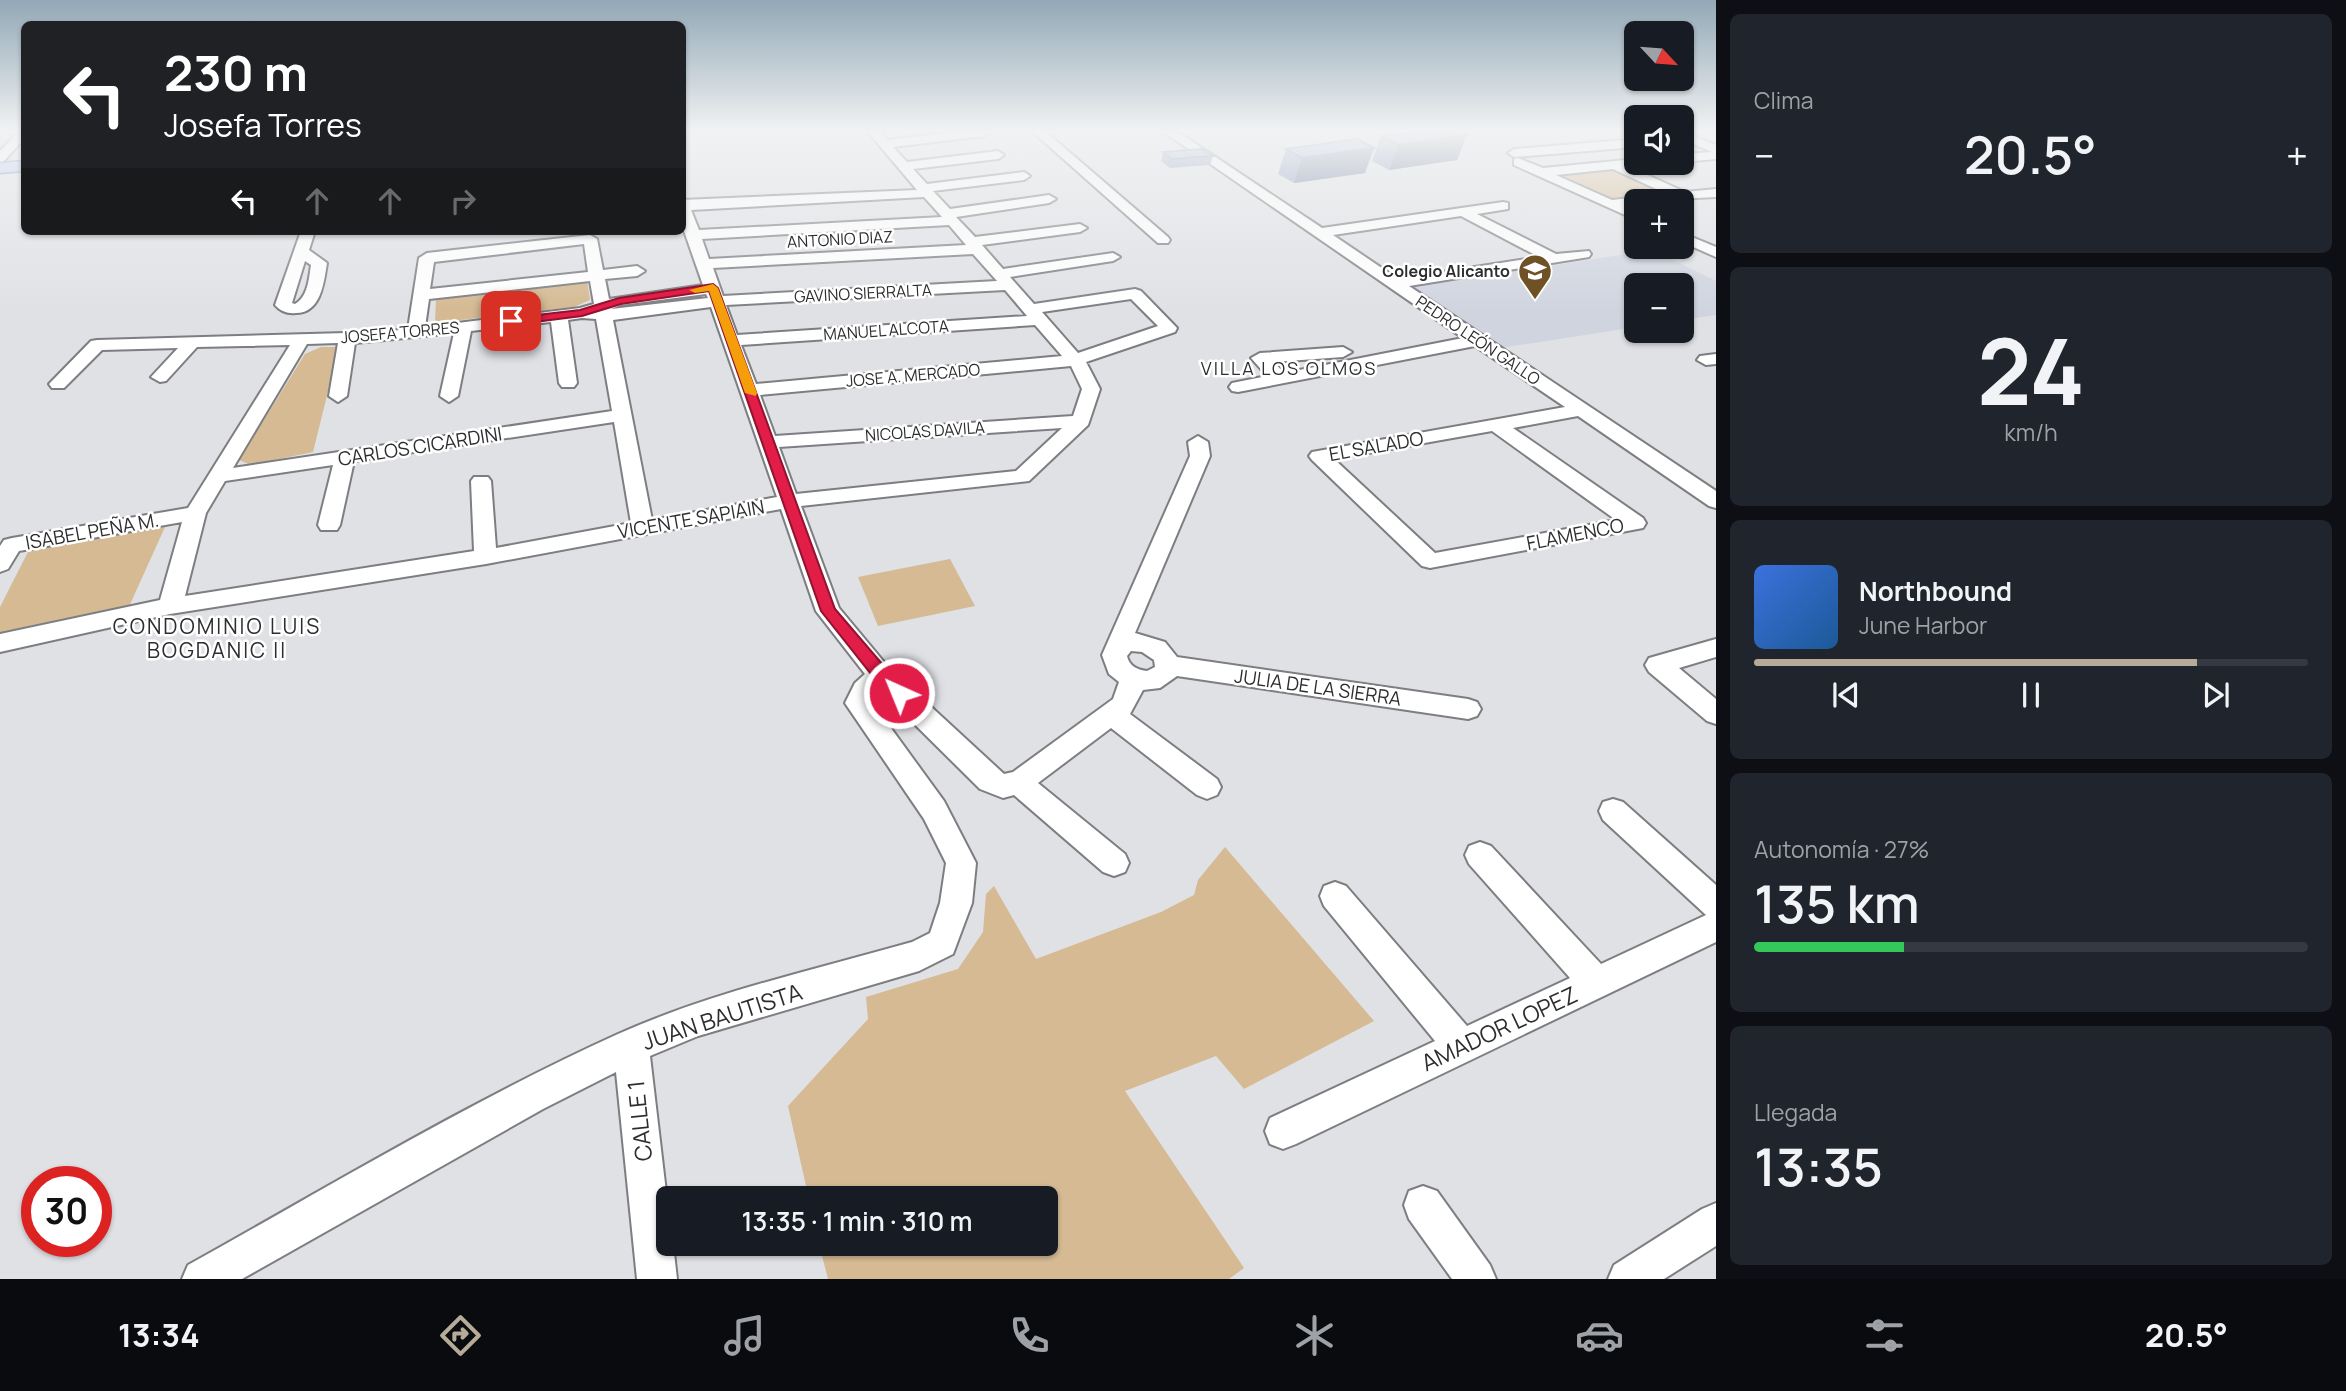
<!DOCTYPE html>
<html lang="es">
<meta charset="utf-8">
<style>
:root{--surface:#171b24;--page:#20242c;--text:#f1f3f6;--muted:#9ea1a6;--line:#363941;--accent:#b6ab98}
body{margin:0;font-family:Manrope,sans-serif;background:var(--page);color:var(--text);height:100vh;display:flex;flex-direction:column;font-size:26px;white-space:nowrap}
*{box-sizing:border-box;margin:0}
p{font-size:23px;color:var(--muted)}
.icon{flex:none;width:38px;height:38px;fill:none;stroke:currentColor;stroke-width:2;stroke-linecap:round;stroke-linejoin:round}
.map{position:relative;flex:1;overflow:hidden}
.details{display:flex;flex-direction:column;gap:14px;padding:14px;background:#0d0f14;width:630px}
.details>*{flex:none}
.hud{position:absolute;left:21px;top:21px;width:665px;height:214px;border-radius:10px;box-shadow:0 2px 5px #0004;background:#202124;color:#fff;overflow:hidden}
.needle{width:46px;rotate:116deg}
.controls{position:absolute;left:1624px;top:21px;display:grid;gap:14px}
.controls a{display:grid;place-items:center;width:70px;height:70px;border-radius:10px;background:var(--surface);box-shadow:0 2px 5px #0004;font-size:35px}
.speed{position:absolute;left:21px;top:1166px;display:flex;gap:14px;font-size:35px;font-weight:700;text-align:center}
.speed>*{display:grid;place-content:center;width:91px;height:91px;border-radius:50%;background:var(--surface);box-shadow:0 2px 5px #0004;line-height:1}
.speed .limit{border:10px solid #d22;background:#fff;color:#111}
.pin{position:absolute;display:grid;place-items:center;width:60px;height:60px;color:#fff;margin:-30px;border-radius:14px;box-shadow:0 4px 10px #0006}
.me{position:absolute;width:77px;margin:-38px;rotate:316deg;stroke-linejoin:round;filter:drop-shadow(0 0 5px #0008)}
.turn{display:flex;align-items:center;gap:24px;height:147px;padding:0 28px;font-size:32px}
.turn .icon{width:91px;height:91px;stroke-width:2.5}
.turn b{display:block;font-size:49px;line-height:60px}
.lanes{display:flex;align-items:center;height:66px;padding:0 28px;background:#0003;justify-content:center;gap:35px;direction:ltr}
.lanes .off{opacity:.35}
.big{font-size:52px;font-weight:600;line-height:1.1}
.details .widget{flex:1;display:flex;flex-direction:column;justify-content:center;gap:10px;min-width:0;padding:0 24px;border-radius:10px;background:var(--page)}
.details .dial{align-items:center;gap:0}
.dial b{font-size:91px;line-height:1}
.song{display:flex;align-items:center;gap:21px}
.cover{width:84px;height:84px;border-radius:10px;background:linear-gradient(135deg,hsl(220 70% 55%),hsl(210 70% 35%))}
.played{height:7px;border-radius:4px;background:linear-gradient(90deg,var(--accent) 80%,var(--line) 80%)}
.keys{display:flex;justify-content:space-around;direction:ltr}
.heat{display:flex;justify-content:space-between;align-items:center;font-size:38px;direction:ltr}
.charge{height:10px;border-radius:5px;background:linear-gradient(90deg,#34c759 27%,var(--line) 0)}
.trip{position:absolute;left:656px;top:1186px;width:402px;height:70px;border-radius:10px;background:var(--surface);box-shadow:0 2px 5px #0004;font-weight:600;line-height:70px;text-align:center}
.menu{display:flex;height:112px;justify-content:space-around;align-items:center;background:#090b0e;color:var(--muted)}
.menu .icon{width:49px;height:49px}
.menu .selected{color:var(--accent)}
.menu b{font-size:32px;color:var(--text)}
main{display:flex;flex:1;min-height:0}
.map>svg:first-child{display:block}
</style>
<main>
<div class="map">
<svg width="1716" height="1279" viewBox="0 0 1716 1279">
<rect width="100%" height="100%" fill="#dfe1e5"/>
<polygon fill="#cfd4df" points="1653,250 1716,281 1716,315 1682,320 1682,285 1636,285 1636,327 1501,348 1413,287"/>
<g fill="#d5ba93">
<polygon points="1616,170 1665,192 1610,199 1562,175"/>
<polygon points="587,280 590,300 574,307 435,323 436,298"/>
<polygon points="321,347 339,347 313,452 251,465 239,460 305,354"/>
<polygon points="165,527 127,611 0,634 0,607 29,550"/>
<polygon points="950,559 975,606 878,626 858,577"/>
<polygon points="1225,847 1374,1021 1244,1089 1216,1056 1125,1091 1244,1268 1229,1279 828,1279 819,1244 1046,1244 1046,1199 809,1199 788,1106 868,1019 866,997 958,969 983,932 986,894 994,886 1036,959 1161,912 1194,895 1198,880"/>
</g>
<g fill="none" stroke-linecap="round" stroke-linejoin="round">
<g stroke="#7c7e81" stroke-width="4">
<g id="minor">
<polygon points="18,132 24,132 24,139 4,161 0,162 0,151"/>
<path d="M868 132H880L888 140 956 132H990L984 136 893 147 907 162 998 151 1004 155 998 159 913 169 927 184 1024 172 1030 176 1024 180 933 191 950 209 1049 195 1056 199 1049 203 956 217 975 237 1080 224 1087 228 1080 232 982 245 1003 269 1113 253 1120 257 1113 261 1010 277 1034 304 1135 289 1141 291 1177 328 1175 332 1086 362 1100 389 1088 425 1029 481 801 506 839 608 889 668 1004 774 1013 772 1113 699 1119 682 1109 674 1102 655 1190 456 1188 442 1198 436 1208 442 1210 456 1135 633 1165 642 1177 657 1468 699 1477 702 1481 709 1477 716 1468 719 1177 676 1160 688 1143 690 1130 714 1217 779 1221 787 1217 795 1207 799 1197 795 1111 728 1038 783 1125 854 1129 863 1125 872 1114 876 1103 872 1014 795 1003 798 980 789 880 690 872 702 944 801 976 863 972 903 953 954 919 971 698 1036 650 1056 668 1209V1244H673L677 1279H637L616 1072 543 1109 242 1279H182L188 1265C330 1186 470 1101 618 1034 712 992 814 970 912 942L930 933 940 903 946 863 924 819 845 703 855 683 865 674 816 611 781 509 486 564 170 614 0 652V634L160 600 182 522 19 551 8 569 0 572V546L4 540 12 538 188 508 290 345 197 347 166 381 160 382 151 377 178 348 102 350 64 388H52L49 384 91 341 97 340 383 332 408 329 419 258 427 253 590 235 597 239 603 270 637 266 645 271 637 276 605 279 609 299 703 285 682 225V200L917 190ZM924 197 942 217 699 230 691 210ZM949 225 966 245 709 259 702 239ZM584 244 588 272 430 289 434 262ZM973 254 997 281 723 296 713 268ZM590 281 594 304 580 308 425 327 429 299ZM1005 290 1027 316 737 335 726 305ZM706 294 708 298 611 309 621 305ZM1131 299 1158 326 1078 353 1042 312ZM711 307 777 497 652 520 613 320ZM582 318 596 319 612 411 233 468 307 344 338 343 329 396 338 402 347 396 355 343 454 333 440 396 449 402 458 396 471 331 551 322 559 383 562 387H574L577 383 568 320ZM1035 325 1062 356 756 384 741 345ZM1071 366 1082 389 1073 416 775 436 760 395ZM614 422 631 523 496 548 491 481 488 477H474L471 481 474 551 185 596 206 513 225 481 333 465 318 525 321 530H337L340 525 354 461ZM1062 428 1016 471 796 494 779 447ZM1131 651 1142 652 1154 660 1155 667 1147 671C1138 670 1129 666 1127 656Z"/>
<polygon points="1033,132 1046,132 1168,237 1170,240 1168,243 1158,243"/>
<path d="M1164 132H1178L1322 228 1503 202 1508 203V209L1477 214 1556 254 1589 251 1591 254 1589 257 1409 286 1716 491V508L1709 506 1578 416 1513 428 1643 518 1646 523 1643 528 1430 568 1422 566 1312 460 1309 456 1312 452 1565 407 1475 346 1238 392 1232 391 1229 387 1232 383 1267 376 1251 358 1260 353 1343 347 1352 352 1343 357 1274 362 1284 373 1463 338ZM1461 216 1539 257 1398 279 1333 235ZM1492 431 1616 520 1435 553 1334 459Z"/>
<polygon points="1682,132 1716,145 1716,159 1682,162 1682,154 1712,152 1682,139"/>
<polygon points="1636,139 1636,147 1514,157 1508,153 1514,149"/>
<path d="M1518 158 1543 168 1636 159V163H1642L1640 166 1630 167 1685 192 1716 189V197L1636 201V205L1626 206 1636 211 1634 219 1514 165V159ZM1613 169 1667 194 1612 200 1556 175Z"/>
<path d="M301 231H315L309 250 327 263C324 282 321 313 296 313 288 314 280 311 275 305ZM305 261 311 265C309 278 308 297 295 304L292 303Z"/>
<polygon points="1682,233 1716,247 1716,257 1682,242"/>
<polygon points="1716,354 1716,364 1706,365 1697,360 1700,356"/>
<polygon points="1716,639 1716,657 1679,668 1716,699 1716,724 1707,721 1649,672 1645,665 1649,658"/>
<polygon points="1613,799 1623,802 1716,885 1716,942 1296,1144 1283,1149 1270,1144 1265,1131 1270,1118 1435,1041 1324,906 1320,896 1324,886 1335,882 1346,886 1467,1026 1570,978 1469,864 1465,855 1469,846 1480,842 1491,846 1601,964 1706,915 1603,820 1599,811 1603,802"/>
<polygon points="1423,1186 1437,1191 1490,1265 1496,1279 1452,1279 1409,1219 1404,1205 1409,1191"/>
<polygon points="1716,1203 1716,1246 1664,1279 1608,1279 1614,1265 1702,1209"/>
</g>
</g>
<g stroke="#6176b0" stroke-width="3">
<polygon id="major" points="24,161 24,171 0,173 0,163"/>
</g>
<use href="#minor" fill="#fff" fill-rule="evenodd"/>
<use href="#major" fill="#b1c4f9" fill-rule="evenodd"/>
</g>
<g fill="#8796bb">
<polygon points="1467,135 1457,160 1389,170 1372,161 1381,136"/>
<polygon points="1286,149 1365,173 1294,183 1278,174"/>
<polygon points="1163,152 1213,156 1210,165 1170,168 1161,161"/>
</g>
<g fill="#6e7a98">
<polygon points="1467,135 1457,160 1389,170 1399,145"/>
<polygon points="1374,148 1365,173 1294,183 1302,158"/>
</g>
<g fill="#9dafd9" stroke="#6e7a98" stroke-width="2">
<polygon points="1413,132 1460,132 1467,135 1399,145 1381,136"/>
<polygon points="1357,139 1374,148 1302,158 1286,149"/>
<polygon points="1202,149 1213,156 1172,159 1163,152"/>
</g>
<linearGradient id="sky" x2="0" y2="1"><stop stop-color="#92a8b6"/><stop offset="0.42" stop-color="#f1f2f3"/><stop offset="1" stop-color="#f1f2f3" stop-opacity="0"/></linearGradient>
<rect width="1716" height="311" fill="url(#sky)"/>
<polygon fill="#e11d48" stroke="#92132f" stroke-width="2" points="713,284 718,288 835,609 907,693 905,697 893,697 875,679 821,611 709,291 621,304 582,316 511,325 506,321 511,318 580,310 619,298"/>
<polygon fill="#f59e0b" points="713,284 718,288 757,393 756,396 745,393 709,291 695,293 689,290"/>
<defs>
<g id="school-pin" transform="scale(1.75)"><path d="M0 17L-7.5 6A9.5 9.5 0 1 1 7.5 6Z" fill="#6e5225" stroke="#fff"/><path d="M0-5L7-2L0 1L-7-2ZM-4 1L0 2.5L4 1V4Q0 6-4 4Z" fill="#fff"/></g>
</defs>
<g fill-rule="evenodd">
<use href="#school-pin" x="1535" y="271"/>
</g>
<g text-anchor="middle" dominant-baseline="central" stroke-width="5" stroke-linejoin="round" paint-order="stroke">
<g font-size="16" fill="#2d2d2f" stroke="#fff">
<text transform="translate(840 239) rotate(-3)">ANTONIO DIAZ</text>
<text transform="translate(863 293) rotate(-3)">GAVINO SIERRALTA</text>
<text transform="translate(886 330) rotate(-4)">MANUEL ALCOTA</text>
<text transform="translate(400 332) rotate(-5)">JOSEFA TORRES</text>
<text transform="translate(1478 340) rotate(34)">PEDRO LEÓN GALLO</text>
<text transform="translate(913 375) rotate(-5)">JOSE A. MERCADO</text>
<text transform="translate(925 431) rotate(-4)">NICOLAS DAVILA</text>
</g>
<g font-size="16" font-weight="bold" fill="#2d2d2f" stroke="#fff" text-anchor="end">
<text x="1510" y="271">Colegio Alicanto</text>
</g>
<g font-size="18" letter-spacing="2" fill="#2d2d2f" stroke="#fff">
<text x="1289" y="368">VILLA LOS OLMOS</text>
</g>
<g font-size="19" fill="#2d2d2f" stroke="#fff">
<text transform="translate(420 446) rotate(-9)">CARLOS CICARDINI</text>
<text transform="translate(1376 446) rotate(-10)">EL SALADO</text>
<text transform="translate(691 519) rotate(-10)">VICENTE SAPIAIN</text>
<text transform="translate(92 531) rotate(-10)">ISABEL PEÑA M.</text>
<text transform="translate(1575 534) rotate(-11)">FLAMENCO</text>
<text transform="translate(1318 687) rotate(8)">JULIA DE LA SIERRA</text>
</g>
<g font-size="21" letter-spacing="2" fill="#2d2d2f" stroke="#fff">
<text x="217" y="626">CONDOMINIO LUIS<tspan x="217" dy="24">BOGDANIC II</tspan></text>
</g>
<g font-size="23" fill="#2d2d2f" stroke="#fff">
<text transform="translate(722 1016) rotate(-18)">JUAN BAUTISTA</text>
<text transform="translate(1499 1028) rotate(-25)">AMADOR LOPEZ</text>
<text transform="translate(639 1121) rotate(-96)">CALLE 1</text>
</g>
</g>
</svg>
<div class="controls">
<a><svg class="needle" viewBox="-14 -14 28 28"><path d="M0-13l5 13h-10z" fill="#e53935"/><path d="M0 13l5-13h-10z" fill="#9ea1a6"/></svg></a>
<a><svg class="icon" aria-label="sound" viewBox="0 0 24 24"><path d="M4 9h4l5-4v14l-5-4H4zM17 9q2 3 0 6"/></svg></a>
<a>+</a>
<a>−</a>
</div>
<div class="speed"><div class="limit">30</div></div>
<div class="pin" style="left:511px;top:321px;background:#d93025"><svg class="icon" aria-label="arrive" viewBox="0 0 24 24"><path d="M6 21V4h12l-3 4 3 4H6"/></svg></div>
<svg class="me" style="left:899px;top:693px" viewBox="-20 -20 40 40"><circle r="17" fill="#e11d48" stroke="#fff" stroke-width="3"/><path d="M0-11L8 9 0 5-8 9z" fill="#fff"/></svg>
<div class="trip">13:35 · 1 min · 310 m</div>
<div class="hud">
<div class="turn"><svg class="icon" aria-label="left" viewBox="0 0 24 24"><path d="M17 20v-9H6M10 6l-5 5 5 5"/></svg><div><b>230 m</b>Josefa Torres</div></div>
<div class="lanes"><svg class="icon" aria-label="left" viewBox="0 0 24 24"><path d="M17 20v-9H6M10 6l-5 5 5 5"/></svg><svg class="icon off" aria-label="ahead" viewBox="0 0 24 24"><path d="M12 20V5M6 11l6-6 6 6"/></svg><svg class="icon off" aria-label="ahead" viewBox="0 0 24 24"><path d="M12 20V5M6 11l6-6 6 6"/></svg><svg class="icon off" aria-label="right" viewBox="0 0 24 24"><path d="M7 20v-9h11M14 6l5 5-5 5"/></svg></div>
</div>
</div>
<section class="details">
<div class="widget"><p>Clima</p>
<div class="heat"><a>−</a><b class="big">20.5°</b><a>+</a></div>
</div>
<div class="widget dial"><b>24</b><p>km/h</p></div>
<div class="widget">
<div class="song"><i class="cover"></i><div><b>Northbound</b><p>June Harbor</p></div></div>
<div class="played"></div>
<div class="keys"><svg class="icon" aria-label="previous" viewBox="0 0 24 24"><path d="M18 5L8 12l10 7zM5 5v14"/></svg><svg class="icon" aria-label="pause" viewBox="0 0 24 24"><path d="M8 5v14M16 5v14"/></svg><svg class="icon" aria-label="next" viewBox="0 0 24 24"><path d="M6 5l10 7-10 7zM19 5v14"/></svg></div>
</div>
<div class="widget"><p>Autonomía · 27%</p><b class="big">135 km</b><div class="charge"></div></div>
<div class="widget"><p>Llegada</p><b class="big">13:35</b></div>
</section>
</main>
<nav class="menu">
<b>13:34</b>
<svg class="icon selected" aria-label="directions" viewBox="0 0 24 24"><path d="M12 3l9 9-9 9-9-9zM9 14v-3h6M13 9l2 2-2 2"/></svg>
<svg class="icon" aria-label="music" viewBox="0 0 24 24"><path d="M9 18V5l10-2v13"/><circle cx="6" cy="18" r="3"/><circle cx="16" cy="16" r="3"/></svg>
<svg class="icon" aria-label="phone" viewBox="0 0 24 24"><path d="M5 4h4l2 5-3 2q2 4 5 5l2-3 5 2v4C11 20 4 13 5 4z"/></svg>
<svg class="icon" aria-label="climate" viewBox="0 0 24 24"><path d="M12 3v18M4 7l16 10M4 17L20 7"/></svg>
<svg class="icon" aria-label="car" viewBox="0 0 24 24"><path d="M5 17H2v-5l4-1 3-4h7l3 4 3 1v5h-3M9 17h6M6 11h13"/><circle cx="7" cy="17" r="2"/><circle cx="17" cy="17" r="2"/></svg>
<svg class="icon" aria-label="filters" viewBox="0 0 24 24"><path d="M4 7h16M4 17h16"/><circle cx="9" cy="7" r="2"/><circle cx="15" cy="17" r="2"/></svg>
<b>20.5°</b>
</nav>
